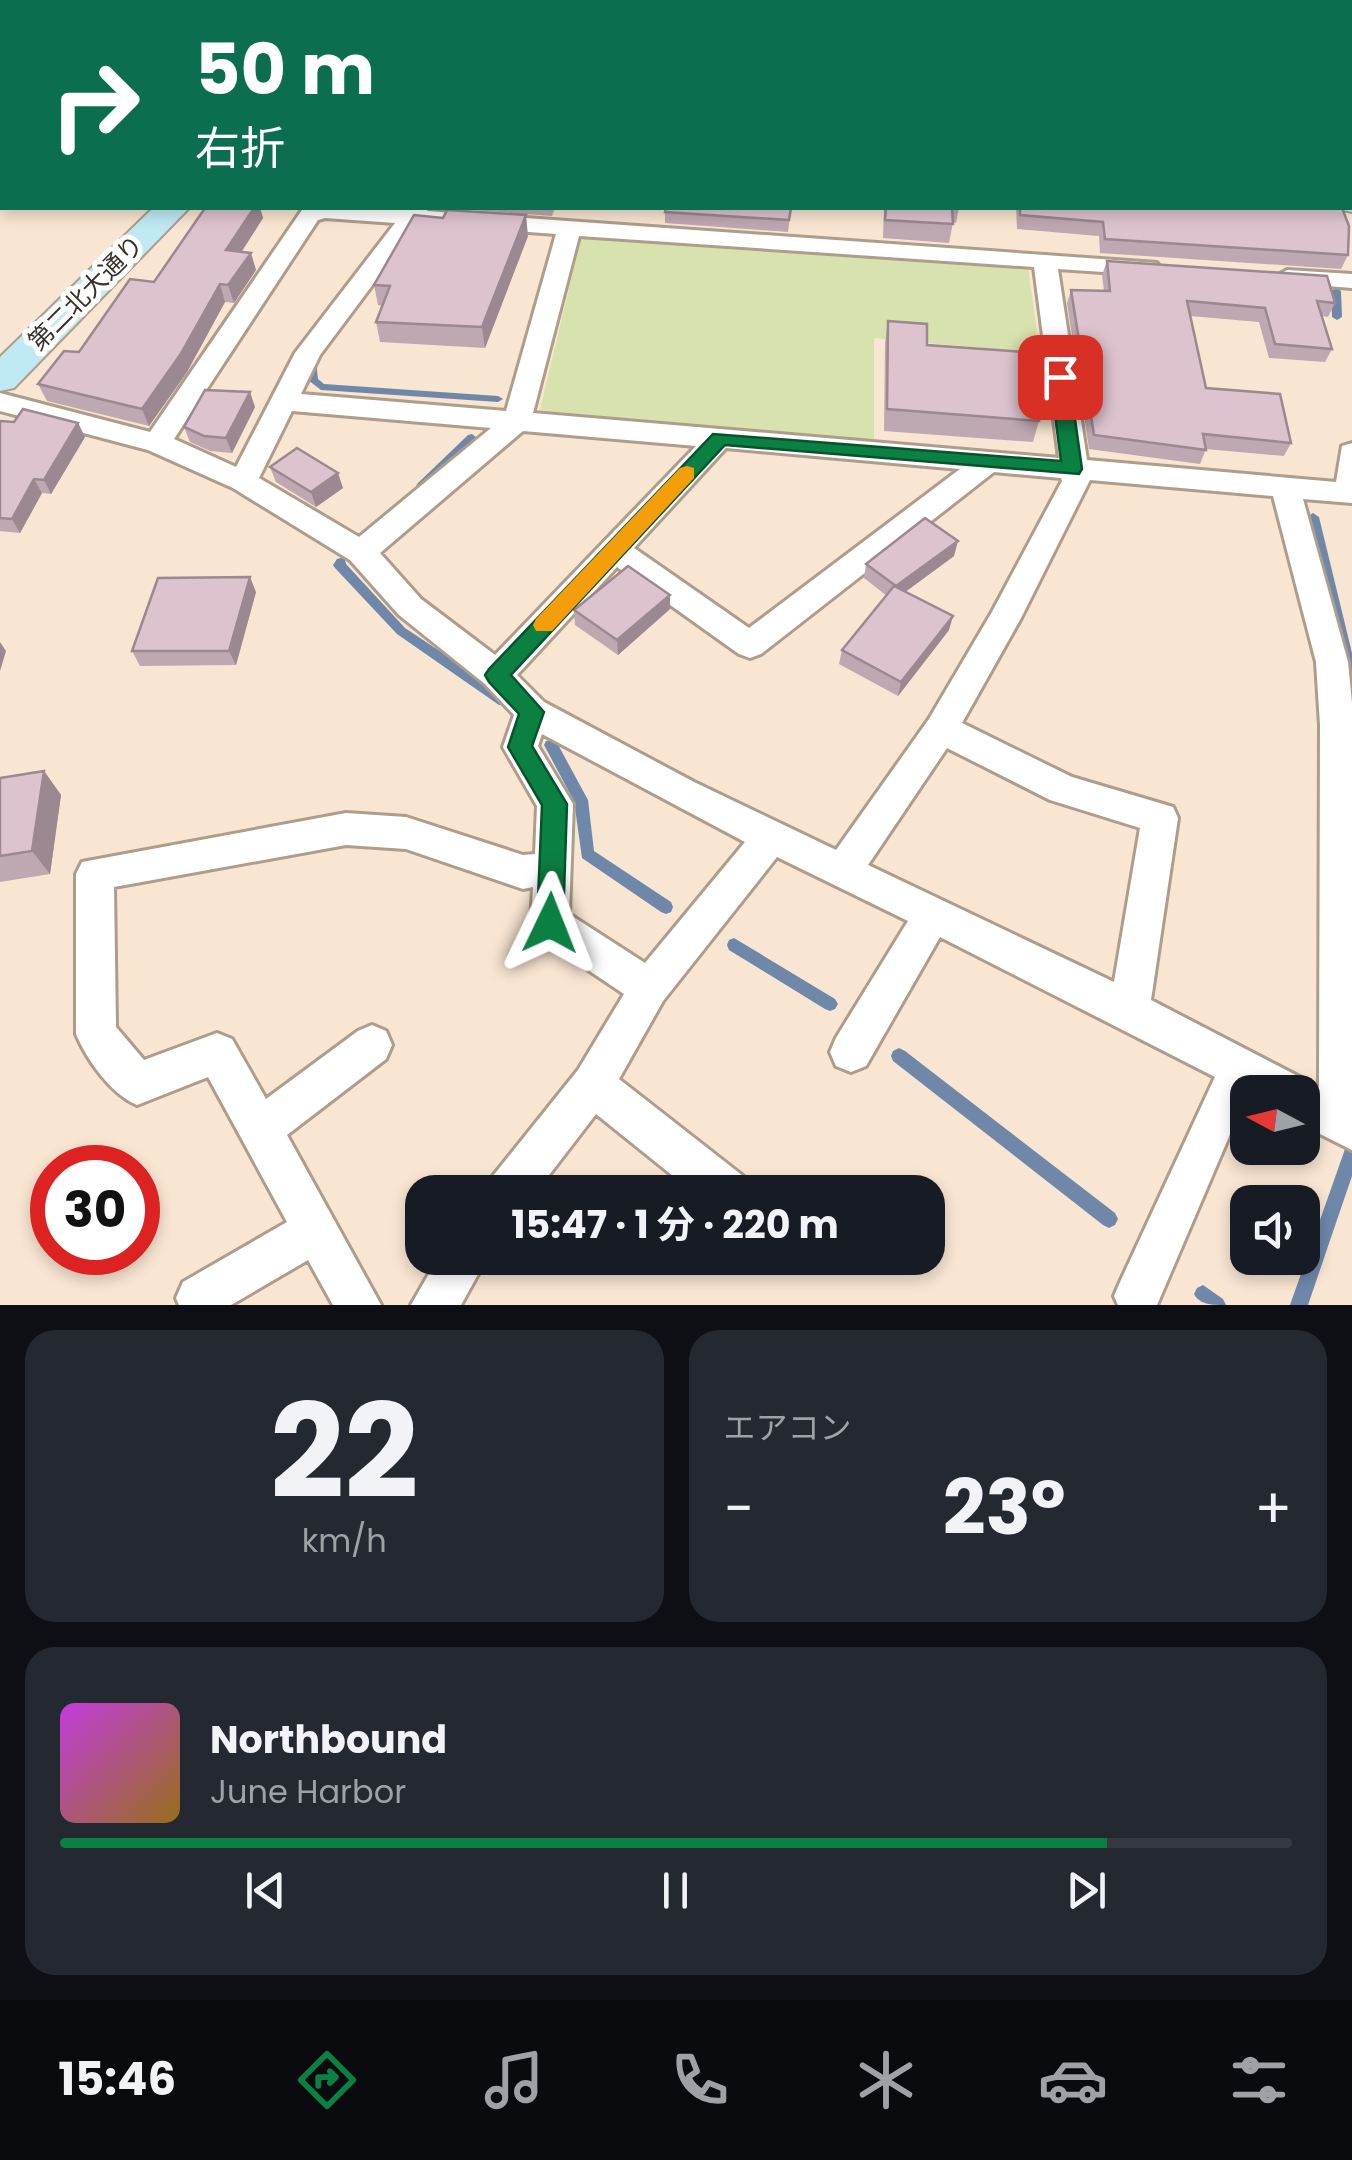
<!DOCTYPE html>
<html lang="ja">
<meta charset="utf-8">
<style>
:root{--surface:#171b24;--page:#242831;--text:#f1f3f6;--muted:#9ea1a6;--line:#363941;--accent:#0b8043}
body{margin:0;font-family:Poppins,"Noto Sans JP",sans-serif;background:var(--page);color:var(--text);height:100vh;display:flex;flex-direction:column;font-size:38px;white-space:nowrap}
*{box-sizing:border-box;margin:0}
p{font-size:32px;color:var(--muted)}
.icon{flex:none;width:55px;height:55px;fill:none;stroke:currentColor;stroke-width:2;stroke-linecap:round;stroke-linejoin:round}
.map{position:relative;height:1305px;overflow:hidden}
.side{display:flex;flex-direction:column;gap:25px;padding:25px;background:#0d0f14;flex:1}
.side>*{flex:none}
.guide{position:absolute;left:0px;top:0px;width:1352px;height:210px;box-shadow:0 5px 15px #0003;background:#0b6e4f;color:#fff;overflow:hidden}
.needle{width:65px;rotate:277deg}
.buttons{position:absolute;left:1230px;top:1075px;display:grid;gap:20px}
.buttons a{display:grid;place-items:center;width:90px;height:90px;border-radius:20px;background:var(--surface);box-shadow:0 5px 15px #0003;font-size:50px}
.speed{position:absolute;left:30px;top:1145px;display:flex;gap:20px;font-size:50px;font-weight:700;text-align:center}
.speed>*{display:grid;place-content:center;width:130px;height:130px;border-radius:50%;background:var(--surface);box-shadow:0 5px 15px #0003;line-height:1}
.speed .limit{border:15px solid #d22;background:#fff;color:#111}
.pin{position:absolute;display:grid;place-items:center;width:85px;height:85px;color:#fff;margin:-42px;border-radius:20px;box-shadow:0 5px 15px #0006}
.me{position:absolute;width:110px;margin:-55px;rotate:2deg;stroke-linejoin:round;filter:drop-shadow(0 0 8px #0008)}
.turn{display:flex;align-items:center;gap:35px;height:210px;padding:0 30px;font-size:45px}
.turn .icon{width:130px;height:130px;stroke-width:2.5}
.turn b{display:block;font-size:70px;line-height:85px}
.big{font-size:75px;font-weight:700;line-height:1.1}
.side .widget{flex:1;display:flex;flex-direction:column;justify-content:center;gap:15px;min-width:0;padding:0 35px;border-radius:30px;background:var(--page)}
.side .dial{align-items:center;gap:0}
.dial b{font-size:130px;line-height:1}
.song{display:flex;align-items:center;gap:30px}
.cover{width:120px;height:120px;border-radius:15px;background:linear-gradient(135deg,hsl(290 70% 55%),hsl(40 70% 35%))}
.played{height:10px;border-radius:5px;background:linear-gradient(90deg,var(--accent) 85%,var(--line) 85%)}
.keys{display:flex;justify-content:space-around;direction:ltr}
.heat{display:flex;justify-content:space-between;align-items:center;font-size:55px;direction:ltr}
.side .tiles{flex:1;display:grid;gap:25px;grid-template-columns:1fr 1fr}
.widget:last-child{grid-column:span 2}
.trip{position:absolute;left:405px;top:1175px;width:540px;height:100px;border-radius:30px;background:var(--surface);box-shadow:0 5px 15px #0003;font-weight:700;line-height:100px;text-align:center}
.tabs{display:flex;height:160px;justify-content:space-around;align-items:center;background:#090b0e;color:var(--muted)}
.tabs .icon{width:70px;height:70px}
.tabs .active{color:var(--accent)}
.tabs b{font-size:45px;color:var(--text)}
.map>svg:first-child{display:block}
</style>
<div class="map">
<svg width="1352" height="1305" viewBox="0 0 1352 1305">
<rect width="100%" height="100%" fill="#f8e5d2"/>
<polygon fill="#d7e2ae" points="581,238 1028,268 1040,353 874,338 874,443 540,410"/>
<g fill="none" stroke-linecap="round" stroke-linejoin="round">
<g fill="#6f88a9" fill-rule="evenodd">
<polygon points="207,0 216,0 213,2 206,2"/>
<polygon points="1260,0 1268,0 1269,2 1262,2"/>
<polygon points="1336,288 1341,291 1342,317 1337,320 1332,317 1331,291"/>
<polygon points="314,354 319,357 316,361 318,379 324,384 498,396 503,399 498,402 321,390 308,380 306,361 310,355"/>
<polygon points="472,434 477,438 476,441 426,489 418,489 416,486 418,483 468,435"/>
<polygon points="1313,513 1319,517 1352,653 1352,684 1348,683 1346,679 1307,517"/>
<polygon points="341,558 345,559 346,564 405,628 509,697 510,701 509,705 499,705 397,634 335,568 333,565 337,559"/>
<polygon points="551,740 556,741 588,800 594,851 671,902 673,907 671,912 666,914 661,912 582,858 574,801 544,745 546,741"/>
<polygon points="734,938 835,999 838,1004 835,1009 830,1011 825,1009 729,950 727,945 729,940"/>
<polygon points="899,1048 905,1051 1115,1213 1118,1219 1115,1225 1109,1228 1103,1225 893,1061 891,1056 893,1051"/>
<polygon points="1352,1144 1352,1176 1308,1305 1290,1305 1344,1152 1346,1146"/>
<path d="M1203 1285 1223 1299 1226 1305C1212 1305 1200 1305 1194 1294L1197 1288Z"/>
</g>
<g stroke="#ae9d8b" stroke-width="6">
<g id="street">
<polygon points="0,0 8,0 10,2 2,2 0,10"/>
<rect x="1097" y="0" width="18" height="2"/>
<polygon points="1265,0 1283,0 1284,2 1266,2"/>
<polygon points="2,39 2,52 0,53 0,40"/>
<rect x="1350" y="87" width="2" height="12"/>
<polygon points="1350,172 1352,173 1352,191 1350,190"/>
<path d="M312 208H429L427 211 1157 263 1160 268 1148 275 1058 269 1087 460 1336 482 1342 446 1352 443V503L1303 499 1348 662 1352 703V1150L1302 1125V1092H1248L1157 1305H1118L1114 1296 1121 1280 1215 1077 940 937 866 1066 851 1072 836 1066 830 1052 836 1038 908 921 777 857 663 1001 619 1079 743 1176 749 1192H693L596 1114 536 1192H487L493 1176 578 1070 624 994 536 935 531 923 533 887 523 889 406 849 346 845 114 887 116 1027 144 1060 217 1033 232 1039 266 1099 358 1031 372 1025 386 1031 392 1045 386 1059 287 1135 381 1305H333L308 1260 231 1305H179L176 1298 183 1282 287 1222 208 1077 137 1105C111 1094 87 1060 76 1034V874L82 862 346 813 406 817 523 855 535 854 537 806 503 747 514 715 485 684 399 615 350 560 233 488 148 450 0 411V393L150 432 302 210ZM325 218 395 223 295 353 236 467 174 439 318 220ZM418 224 556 234 506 411 301 394 320 355ZM579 236 1034 267 1059 458 533 413ZM292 411 491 428 359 537 259 478ZM523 431 696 446 495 655 421 599 380 553ZM726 448 960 469 749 628 634 548ZM994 472 1061 478 1062 481 992 612 929 719 836 850 694 782 544 702 517 675 617 567 739 654 750 658 761 654ZM1090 480 1273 496 1316 662 1320 725 1319 1087 1151 1000 1178 818 1173 807 1072 777 962 723 1021 618ZM542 734 745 842 645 963 569 914 573 804 538 746ZM947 748 1050 800 1140 828 1114 982 868 865Z"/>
<polygon points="1287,270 1352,274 1352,288 1278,282 1275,277"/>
<polygon points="438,1258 487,1258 461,1305 411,1305"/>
</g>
</g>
<g stroke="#ae9d8b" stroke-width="4">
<g id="secondary">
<rect x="0" y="118" width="2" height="18"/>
<polygon points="1350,192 1352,212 1338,209 1350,208"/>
<polygon points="153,208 189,208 14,388 0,391 0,357"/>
</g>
</g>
<use href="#street" fill="#fff" fill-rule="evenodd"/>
<use href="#secondary" fill="#c0eaf3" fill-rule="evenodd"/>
</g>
<g fill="#bea8b1">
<polygon points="595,0 875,0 875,2 613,2"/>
<polygon points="973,0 1056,0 1055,2 983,2 972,1"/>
<polygon points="1141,0 1247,0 1248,2 1141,2"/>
<polygon points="1309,0 1352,0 1352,52 1350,52 1350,2 1311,2"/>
<polygon points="205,208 260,208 263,218 241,252 256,270 234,303 225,302 187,372 149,426 47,401 38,384 79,352 154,282"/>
<polygon points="458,208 555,208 552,216 459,209"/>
<polygon points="791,208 788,232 665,223 665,212"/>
<polygon points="884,208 959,208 956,223 953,222 949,243 883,238"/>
<polygon points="1016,208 1342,208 1348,255 1341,269 1100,253 1099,236 1017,229"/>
<polygon points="443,218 528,236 485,348 380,342 376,322 382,306 378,305 374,285"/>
<polygon points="1107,261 1335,303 1328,317 1322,316 1332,349 1325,362 1269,358 1259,322 1190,316 1206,388 1291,443 1284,456 1206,449 1200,464 1089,449 1067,303 1071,290 1104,291 1102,275"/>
<polygon points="888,321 927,345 1051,354 1056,395 1050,417 1038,407 1039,421 1033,442 884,431 885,343"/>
<polygon points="255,407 232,453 210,451 190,442 184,427"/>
<polygon points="0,421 78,423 85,437 51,494 42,493 20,533 0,531"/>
<polygon points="270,467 343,488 316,507 276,482"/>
<polygon points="954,556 905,592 949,630 898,696 839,664 842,650 887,596 864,578 866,564"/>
<polygon points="256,592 236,665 140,666 132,651"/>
<polygon points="670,595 670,609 618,655 575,625 574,610"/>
<polygon points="44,771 61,795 50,874 0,882 0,778"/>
</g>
<g fill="#9b8890">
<polygon points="254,208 260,208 263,218 232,267 226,250"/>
<polygon points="526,215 528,236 485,348 482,327"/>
<polygon points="251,253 256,270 234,303 228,285"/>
<polygon points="220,284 225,302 187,372 149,426 142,409"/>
<polygon points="250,392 255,407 232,453 226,438"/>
<polygon points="78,423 85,437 51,494 44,480"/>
<polygon points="338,473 343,488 316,507 311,492"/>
<polygon points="34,479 42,493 20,533 12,519"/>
<polygon points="958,541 954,556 893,601 896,586"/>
<polygon points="250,577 256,592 236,665 229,651"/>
<polygon points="670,595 670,609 618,655 617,640"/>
<polygon points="953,616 949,630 898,696 901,682"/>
<polygon points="0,642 6,651 0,671"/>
<polygon points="44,771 61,795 50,874 32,851"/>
</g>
<g fill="#ddc3ce" stroke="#9b8890" stroke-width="2.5">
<polygon points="232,0 254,0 272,2 229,2"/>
<polygon points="479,0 524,0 522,2 477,2"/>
<polygon points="636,0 874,0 873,2 635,2"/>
<polygon points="1209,0 1247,0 1248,2 1209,2"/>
<polygon points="1320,0 1352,0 1352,38 1350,38 1350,2 1321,2"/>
<polygon points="205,208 254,208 226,250 251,253 228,285 220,284 180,355 142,409 38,384 64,351 79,352 130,279 154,282"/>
<polygon points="666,208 791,208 789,220 665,212"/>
<polygon points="886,208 952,208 953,224 885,220"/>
<polygon points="1020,208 1342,208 1349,226 1348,255 1105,239 1103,222 1020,215"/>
<polygon points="447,210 526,215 482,327 376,322 390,286 374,285 414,215 443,218"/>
<polygon points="1107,261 1327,276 1335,303 1317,301 1332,349 1275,344 1265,308 1187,301 1206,388 1280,394 1291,443 1203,434 1206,450 1094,435 1071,290 1110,291"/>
<polygon points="888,321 927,324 927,345 1051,354 1056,395 1035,378 1039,421 887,409"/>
<polygon points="205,390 250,392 226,438 204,436 184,427"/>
<polygon points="23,409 78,423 44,480 34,479 12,519 0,518 0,421 14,422"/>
<polygon points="297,448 338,473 311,492 270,467"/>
<polygon points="925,518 958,541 896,586 866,564"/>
<polygon points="628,566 670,595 617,640 574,610"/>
<polygon points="250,577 229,651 132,651 158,578"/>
<polygon points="894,586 953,616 901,682 842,650"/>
<polygon points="44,771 32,851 0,856 0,778"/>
</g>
<polygon fill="#0b8043" stroke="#07532c" stroke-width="2.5" points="1060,371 1069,377 1082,469 1079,474 725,445 511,675 544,712 532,746 567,804 563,923 559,931 550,935 541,931 537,923 542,805 508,747 519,714 489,682 485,675 489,669 713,434 1061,461 1050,377"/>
<polygon fill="#f59e0b" points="687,466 694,468 694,478 552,631 536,631 533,625 536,619 680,468"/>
<g text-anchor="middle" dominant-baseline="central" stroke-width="10" stroke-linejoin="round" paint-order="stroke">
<g font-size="25" fill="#39322b" stroke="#fff">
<text transform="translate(86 293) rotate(-45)">第二北大通り</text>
</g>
</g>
</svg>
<div class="buttons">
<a><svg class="needle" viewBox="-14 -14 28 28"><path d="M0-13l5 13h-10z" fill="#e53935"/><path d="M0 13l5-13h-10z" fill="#9ea1a6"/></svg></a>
<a><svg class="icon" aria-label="sound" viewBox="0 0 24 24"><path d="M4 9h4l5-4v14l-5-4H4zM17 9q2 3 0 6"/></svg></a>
</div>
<div class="speed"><div class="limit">30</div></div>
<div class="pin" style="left:1060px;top:377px;background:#d93025"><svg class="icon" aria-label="arrive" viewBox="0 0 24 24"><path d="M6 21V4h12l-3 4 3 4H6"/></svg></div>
<svg class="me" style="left:550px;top:923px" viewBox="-20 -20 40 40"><path d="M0-17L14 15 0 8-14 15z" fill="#0b8043" stroke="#fff" stroke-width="4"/></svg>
<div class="trip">15:47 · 1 分 · 220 m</div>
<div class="guide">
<div class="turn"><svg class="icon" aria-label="right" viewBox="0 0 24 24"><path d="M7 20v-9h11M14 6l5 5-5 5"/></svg><div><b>50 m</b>右折</div></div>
</div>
</div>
<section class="side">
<div class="tiles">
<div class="widget dial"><b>22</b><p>km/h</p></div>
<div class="widget"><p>エアコン</p>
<div class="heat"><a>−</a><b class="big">23°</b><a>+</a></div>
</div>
<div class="widget">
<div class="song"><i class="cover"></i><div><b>Northbound</b><p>June Harbor</p></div></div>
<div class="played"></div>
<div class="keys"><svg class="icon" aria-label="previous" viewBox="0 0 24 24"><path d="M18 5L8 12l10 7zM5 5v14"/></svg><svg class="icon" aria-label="pause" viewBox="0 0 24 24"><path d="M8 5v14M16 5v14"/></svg><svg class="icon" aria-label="next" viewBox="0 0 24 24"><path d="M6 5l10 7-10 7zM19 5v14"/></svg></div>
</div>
</div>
</section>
<nav class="tabs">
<b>15:46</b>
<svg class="icon active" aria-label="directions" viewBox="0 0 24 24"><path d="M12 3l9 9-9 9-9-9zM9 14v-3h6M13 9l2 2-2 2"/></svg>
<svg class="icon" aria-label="music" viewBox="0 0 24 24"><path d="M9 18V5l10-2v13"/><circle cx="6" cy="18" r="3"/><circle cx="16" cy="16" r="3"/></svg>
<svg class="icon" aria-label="phone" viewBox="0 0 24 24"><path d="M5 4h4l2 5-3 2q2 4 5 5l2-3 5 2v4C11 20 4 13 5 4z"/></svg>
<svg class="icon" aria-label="climate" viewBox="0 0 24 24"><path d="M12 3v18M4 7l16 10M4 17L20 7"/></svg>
<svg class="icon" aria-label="car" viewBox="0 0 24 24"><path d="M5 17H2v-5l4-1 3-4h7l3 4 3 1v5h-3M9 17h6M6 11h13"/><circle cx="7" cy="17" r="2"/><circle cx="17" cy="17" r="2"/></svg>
<svg class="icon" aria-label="filters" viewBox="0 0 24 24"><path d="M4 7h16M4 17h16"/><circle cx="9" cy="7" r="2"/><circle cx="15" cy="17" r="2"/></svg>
</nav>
